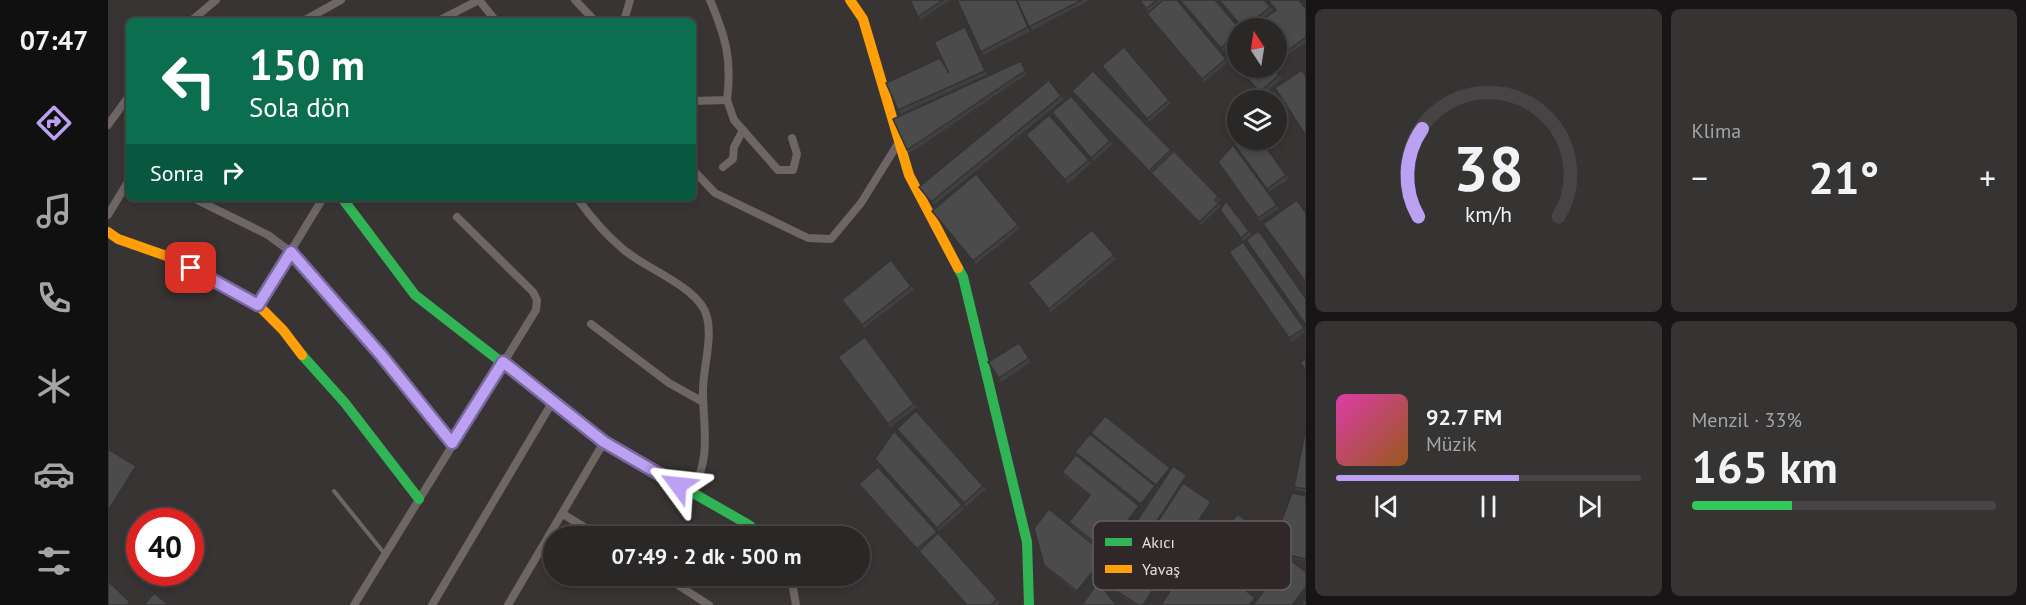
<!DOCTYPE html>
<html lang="tr">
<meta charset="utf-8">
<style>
:root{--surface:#2a2727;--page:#363333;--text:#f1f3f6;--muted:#a5a5a7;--line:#464444;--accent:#bca0f2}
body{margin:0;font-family:"PT Sans",sans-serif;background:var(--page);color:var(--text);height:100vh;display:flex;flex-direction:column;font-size:22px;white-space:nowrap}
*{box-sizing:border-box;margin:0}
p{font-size:20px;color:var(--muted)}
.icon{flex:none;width:33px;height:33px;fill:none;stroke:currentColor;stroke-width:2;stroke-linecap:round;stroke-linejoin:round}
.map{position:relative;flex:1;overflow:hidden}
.panel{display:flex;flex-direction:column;gap:9px;padding:9px;background:#171515;width:720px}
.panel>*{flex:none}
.top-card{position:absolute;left:18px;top:18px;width:570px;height:183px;border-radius:9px;box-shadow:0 3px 9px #0003,0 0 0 2px var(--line);background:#0b6e4f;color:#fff;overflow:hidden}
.needle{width:39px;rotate:348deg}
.buttons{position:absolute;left:1119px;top:18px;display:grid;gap:12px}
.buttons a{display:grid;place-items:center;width:60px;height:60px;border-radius:50%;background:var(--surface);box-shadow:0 3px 9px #0003,0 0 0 2px var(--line);font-size:30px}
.speed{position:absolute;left:18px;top:508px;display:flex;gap:12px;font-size:30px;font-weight:700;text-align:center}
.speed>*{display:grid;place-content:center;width:78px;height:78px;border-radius:50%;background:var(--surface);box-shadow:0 3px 9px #0003,0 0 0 2px var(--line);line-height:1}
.speed .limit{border:9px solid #d22;background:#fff;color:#111}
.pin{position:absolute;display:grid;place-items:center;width:51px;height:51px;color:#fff;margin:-26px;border-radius:12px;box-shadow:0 3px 9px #0006}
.me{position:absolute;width:66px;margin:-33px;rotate:300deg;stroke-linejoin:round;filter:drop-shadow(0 0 4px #0008)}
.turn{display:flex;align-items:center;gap:21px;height:126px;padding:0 24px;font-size:27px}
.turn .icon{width:78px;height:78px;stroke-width:2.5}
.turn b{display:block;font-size:42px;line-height:51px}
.then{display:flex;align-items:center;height:57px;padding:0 24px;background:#0003;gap:12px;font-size:22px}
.big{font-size:45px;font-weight:800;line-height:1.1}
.panel .tile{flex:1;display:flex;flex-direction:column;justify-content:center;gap:9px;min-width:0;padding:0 21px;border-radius:9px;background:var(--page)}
.panel .dial{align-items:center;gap:0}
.dial svg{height:156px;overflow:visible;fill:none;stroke:var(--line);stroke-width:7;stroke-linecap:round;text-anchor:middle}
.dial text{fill:var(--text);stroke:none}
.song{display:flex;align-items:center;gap:18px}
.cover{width:72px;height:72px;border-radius:9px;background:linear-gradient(135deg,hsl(320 70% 55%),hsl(30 70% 35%))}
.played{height:6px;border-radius:3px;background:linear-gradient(90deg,var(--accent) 60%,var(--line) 60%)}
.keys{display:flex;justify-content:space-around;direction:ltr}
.heat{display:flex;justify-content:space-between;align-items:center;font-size:33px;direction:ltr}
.charge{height:9px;border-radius:4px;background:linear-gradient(90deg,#34c759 33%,var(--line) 0)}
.panel .tiles{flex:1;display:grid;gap:9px;grid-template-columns:repeat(2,1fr)}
.trip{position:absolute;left:435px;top:526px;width:327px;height:60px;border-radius:30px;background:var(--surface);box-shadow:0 3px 9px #0003,0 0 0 2px var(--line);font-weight:800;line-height:60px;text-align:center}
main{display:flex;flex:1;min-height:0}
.tab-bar{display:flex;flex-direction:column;width:108px;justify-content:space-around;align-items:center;background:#111010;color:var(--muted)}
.tab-bar .icon{width:42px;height:42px}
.tab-bar .selected{color:var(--accent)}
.tab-bar b{font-size:27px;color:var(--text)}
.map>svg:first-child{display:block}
</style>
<main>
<nav class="tab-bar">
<b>07:47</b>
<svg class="icon selected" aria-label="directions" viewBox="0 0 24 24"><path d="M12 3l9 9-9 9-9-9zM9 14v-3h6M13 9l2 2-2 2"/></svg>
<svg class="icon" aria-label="music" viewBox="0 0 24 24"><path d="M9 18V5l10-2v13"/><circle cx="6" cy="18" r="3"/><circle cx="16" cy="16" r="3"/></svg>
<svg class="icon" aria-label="phone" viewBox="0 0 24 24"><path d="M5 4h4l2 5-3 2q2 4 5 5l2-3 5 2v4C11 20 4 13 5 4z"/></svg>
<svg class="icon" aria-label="climate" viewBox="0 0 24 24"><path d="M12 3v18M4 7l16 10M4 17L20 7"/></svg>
<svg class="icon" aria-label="car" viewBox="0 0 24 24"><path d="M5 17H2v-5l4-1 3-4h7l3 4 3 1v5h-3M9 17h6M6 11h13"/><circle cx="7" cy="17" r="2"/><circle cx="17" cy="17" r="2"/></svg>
<svg class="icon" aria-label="filters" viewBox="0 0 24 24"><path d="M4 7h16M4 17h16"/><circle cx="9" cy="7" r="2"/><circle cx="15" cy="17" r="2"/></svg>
</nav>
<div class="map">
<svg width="1198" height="605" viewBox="0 0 1198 605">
<rect width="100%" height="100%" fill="#383434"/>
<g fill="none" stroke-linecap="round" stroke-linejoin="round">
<polyline stroke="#6e6565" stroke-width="4" points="226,491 276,553"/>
<g stroke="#6e6565" stroke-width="8">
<polyline points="467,0 487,21"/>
<polyline points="83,21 108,0"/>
<polyline points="195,21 233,0"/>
<polyline points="330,21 371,0 388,21"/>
<polyline points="516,21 522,0"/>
<polyline points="619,100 626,120 670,170 685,170 689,154 684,138"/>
<path d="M585 101 619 100C624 59 618 38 602 0"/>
<polyline points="0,125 21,96"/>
<polyline points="615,167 625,159 626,147 635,130"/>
<polyline points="585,170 607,193 700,238 723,239 753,203 791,142"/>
<polyline points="85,198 160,235 183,252 273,355 344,443"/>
<path d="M469 198C482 216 498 235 515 249 537 269 592 287 599 317 605 341 594 370 595 395 596 433 603 459 583 493"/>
<polyline points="0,215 21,180"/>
<polyline points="150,305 215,198"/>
<polyline points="483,324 561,383 595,402"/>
<polyline points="455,514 492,537"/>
<polyline points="556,576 601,605"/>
<polyline points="683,576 688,605"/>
<polyline points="246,605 428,310 429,300 425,292 349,217"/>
<polyline points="324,605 445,401"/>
<polyline points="400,605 496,442"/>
</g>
<g stroke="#30b455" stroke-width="10">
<polyline points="234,198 307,295 496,442 641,525 655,537"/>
<polyline points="850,268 855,277 919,542 921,605"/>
<polyline points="194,355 237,403 311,499"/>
</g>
<g stroke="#ff9f0a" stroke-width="10">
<polyline points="742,0 755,19 801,175 850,268"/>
<polyline points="0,232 10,239 67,259 150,305 175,330 194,355"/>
</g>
</g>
<g fill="#404040">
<polygon points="802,0 842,0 812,20"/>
<polygon points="849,0 908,0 922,31 875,55"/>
<polygon points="909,0 982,0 924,30"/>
<polygon points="1032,0 1055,0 1040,12"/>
<polygon points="1072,0 1130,28 1130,40 1115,51"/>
<polygon points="1156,0 1165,10 1143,28 1134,28"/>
<polygon points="1198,9 1198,42 1181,54 1168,37 1168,10"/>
<polygon points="1041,17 1118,59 1120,62 1096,82"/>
<polygon points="857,27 880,74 793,114 790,110 838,67"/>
<polygon points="1116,52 1171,75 1174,78 1154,95"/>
<polygon points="913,61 919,74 802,153 799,150"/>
<polygon points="996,69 1061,100 1063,103 1041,122"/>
<polygon points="941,80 956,99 826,205 811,187"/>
<polygon points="964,91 1063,150 1110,196 1113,200 1110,202 1113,206 1093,225"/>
<polygon points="946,116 1002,141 1005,144 986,161"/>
<polygon points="920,138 981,160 983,163 960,184"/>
<polygon points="1153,140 1181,179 1161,192 1126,144"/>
<polygon points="1110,162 1169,205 1171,208 1152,221"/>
<polygon points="868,174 912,228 868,264 824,211"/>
<polygon points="1118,201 1144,235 1135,241 1112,210"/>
<polygon points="1135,242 1198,331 1183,342 1121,252"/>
<polygon points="1006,255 1008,259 943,312 922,287"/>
<polygon points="803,286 806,289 756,328 734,300"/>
<polygon points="757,337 809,407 782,427 730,357"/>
<polygon points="911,343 923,362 893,382 880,362"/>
<polygon points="1198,428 1198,492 1188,490 1186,487"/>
<polygon points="789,429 875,486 878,489 858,507"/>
<polygon points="983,433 1062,468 1063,469 1079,475 1081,478 1077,485 1103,502 1106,505 1040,605 1027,605 992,582 990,579 1039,538 1027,530 1025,527 1050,488 985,436"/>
<polygon points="967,452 1049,490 1035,507 970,455"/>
<polygon points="767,459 854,505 856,509 831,531"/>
<polygon points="770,467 889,599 892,602 889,605 859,605 753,488 751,484"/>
<polygon points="954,472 1034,509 998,554 963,526 961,522 982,496 956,476"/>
<polygon points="1198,496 1198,561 1186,559 1179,550 1180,545 1169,533"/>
<polygon points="1118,528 1181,557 1169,571 1120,532"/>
<polygon points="998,555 1001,558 971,595 938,568 936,565"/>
</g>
<g fill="#343434">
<polygon points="857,27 860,31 880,74 877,71"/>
<polygon points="28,466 30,469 0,518 0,511"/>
<polygon points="1062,468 1064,471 1050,488 1048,485"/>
<polygon points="1079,475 1081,478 1041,539 1039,536"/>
<polygon points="1047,486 1049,490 1035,507 1033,504"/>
<polygon points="1103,502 1106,505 1040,605 1035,605"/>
<polygon points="1031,506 1034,509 998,554 996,550"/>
<polygon points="1178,553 1181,557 1169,571 1167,568"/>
<polygon points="998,555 1001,558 971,595 969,591"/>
<polygon points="1198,587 1198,593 1189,605 1184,605"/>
<polygon points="1147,598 1149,602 1146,605 1141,605"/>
</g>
<g fill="#4b4b4b" stroke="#343434" stroke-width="1.5">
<polygon points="802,0 835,0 810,17"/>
<polygon points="849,0 908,0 920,27 873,52"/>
<polygon points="909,0 974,0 921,27"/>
<polygon points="1032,0 1049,0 1038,9"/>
<polygon points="1055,0 1069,0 1118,59 1094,79 1039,14"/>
<polygon points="1072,0 1107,0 1131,28 1130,28 1130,34 1113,48"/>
<polygon points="1111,0 1156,0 1162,7 1136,28 1135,28"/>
<polygon points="1160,0 1191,0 1198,9 1198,37 1179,51 1168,37 1168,28 1162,28 1155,19 1168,10"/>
<polygon points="857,27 877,71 790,110 778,83 832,58 841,73 826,42"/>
<polygon points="1130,40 1130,67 1116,52"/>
<polygon points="1016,47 1061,100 1039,119 994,66"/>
<polygon points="913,61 917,71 799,150 785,119"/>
<polygon points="1130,68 1165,68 1171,75 1152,92"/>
<polygon points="1194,70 1198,77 1198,136 1167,88"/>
<polygon points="985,71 1063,150 1041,171 964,91"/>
<polygon points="941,80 953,96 823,202 811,187"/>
<polygon points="963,96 1002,141 983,158 944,112"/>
<polygon points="941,115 981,160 957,180 918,135"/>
<polygon points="1132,140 1153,140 1178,175 1159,189 1126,144"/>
<polygon points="1125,145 1169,205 1150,218 1110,162"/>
<polygon points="1066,151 1110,196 1107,200 1111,203 1091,222 1043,173"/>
<polygon points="868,174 910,225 865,261 824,211"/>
<polygon points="1189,200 1198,213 1198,281 1197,281 1155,224"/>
<polygon points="1118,201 1141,231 1133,238 1112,210"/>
<polygon points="984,230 1006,255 941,309 920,283"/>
<polygon points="1151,231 1198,299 1198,325 1138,240"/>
<polygon points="1135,242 1196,328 1181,338 1121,252"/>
<polygon points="783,260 803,286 754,325 734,300"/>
<polygon points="757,337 806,404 780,424 730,357"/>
<polygon points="911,343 921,358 891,378 880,362"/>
<polygon points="1198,358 1198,370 1192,363"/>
<polygon points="808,411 875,486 856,503 789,429"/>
<polygon points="997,416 1062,468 1048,485 983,433"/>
<polygon points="1198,428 1198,489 1186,487"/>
<polygon points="786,431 854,505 829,528 767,459"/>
<polygon points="982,434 1047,486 1033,504 967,452"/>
<polygon points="0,449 28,466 0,511"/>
<polygon points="968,455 1031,506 996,550 961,522 982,495 954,472"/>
<polygon points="1065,466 1079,475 1039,536 1025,527"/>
<polygon points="770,467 829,532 809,549 751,484"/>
<polygon points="1075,483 1103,502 1035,605 1030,605 990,579 1023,528 1039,538"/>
<polygon points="1184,493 1198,496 1198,559 1184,556 1179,550 1181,544 1169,533"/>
<polygon points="941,509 998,555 969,591 936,565 926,528"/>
<polygon points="1130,514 1178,553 1167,568 1118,528"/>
<polygon points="830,533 889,599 883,605 859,605 811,551"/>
<polygon points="1088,551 1147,598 1141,605 1053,605"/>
<polygon points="1181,559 1198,572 1198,587 1184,605 1145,605"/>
<polygon points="0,581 22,602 20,605 0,605"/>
<polygon points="990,582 1008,605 974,605"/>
<polygon points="46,593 61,605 36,605"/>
<polygon points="1198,598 1198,605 1193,605"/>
</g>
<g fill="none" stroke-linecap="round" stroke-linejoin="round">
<g stroke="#7a689d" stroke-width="15">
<polyline id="route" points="83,268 150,305 183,252 273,355 344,443 395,362 496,442 570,485"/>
</g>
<use href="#route" stroke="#bca0f2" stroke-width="10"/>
</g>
<rect x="985" y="521" width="198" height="69" rx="9" fill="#302828" stroke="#665f5f" stroke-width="1.5"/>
<rect x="997" y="538" width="27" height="8" fill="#30b455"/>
<rect x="997" y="565" width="27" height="8" fill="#ff9f0a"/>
<g font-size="16" fill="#e4dede">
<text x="1034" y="548">Akıcı</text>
<text x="1034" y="575">Yavaş</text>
</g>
</svg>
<div class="buttons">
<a><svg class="needle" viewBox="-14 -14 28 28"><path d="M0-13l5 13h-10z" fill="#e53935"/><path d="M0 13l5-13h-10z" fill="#a5a5a7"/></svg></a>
<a><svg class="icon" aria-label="layers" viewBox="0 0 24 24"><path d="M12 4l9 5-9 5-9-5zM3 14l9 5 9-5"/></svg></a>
</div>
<div class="speed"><div class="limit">40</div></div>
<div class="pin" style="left:83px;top:268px;background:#d93025"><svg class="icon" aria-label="arrive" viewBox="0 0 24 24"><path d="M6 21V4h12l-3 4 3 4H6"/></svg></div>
<svg class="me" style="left:570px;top:485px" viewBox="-20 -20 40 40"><path d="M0-17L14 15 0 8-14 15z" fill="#bca0f2" stroke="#fff" stroke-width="4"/></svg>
<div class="trip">07:49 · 2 dk · 500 m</div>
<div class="top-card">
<div class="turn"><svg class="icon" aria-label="left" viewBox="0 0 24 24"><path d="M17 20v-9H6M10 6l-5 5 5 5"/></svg><div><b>150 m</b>Sola dön</div></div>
<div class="then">Sonra<svg class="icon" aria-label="right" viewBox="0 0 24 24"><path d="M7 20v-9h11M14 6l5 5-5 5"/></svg></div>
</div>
</div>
<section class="panel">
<div class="tiles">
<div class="tile dial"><svg viewBox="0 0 100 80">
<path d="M14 69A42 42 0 1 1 86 69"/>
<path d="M14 69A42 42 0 0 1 16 24" stroke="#bca0f2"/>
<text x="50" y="56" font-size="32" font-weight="700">38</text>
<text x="50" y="72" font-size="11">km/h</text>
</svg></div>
<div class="tile"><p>Klima</p>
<div class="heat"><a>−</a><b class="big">21°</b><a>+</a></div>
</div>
<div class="tile">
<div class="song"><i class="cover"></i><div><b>92.7 FM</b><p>Müzik</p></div></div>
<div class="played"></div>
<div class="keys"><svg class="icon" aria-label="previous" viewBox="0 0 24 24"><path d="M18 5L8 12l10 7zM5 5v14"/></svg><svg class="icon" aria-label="pause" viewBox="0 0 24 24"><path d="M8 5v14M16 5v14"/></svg><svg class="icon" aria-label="next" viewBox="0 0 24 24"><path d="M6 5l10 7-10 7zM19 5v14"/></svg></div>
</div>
<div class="tile"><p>Menzil · 33%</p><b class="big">165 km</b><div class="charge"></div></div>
</div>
</section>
</main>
